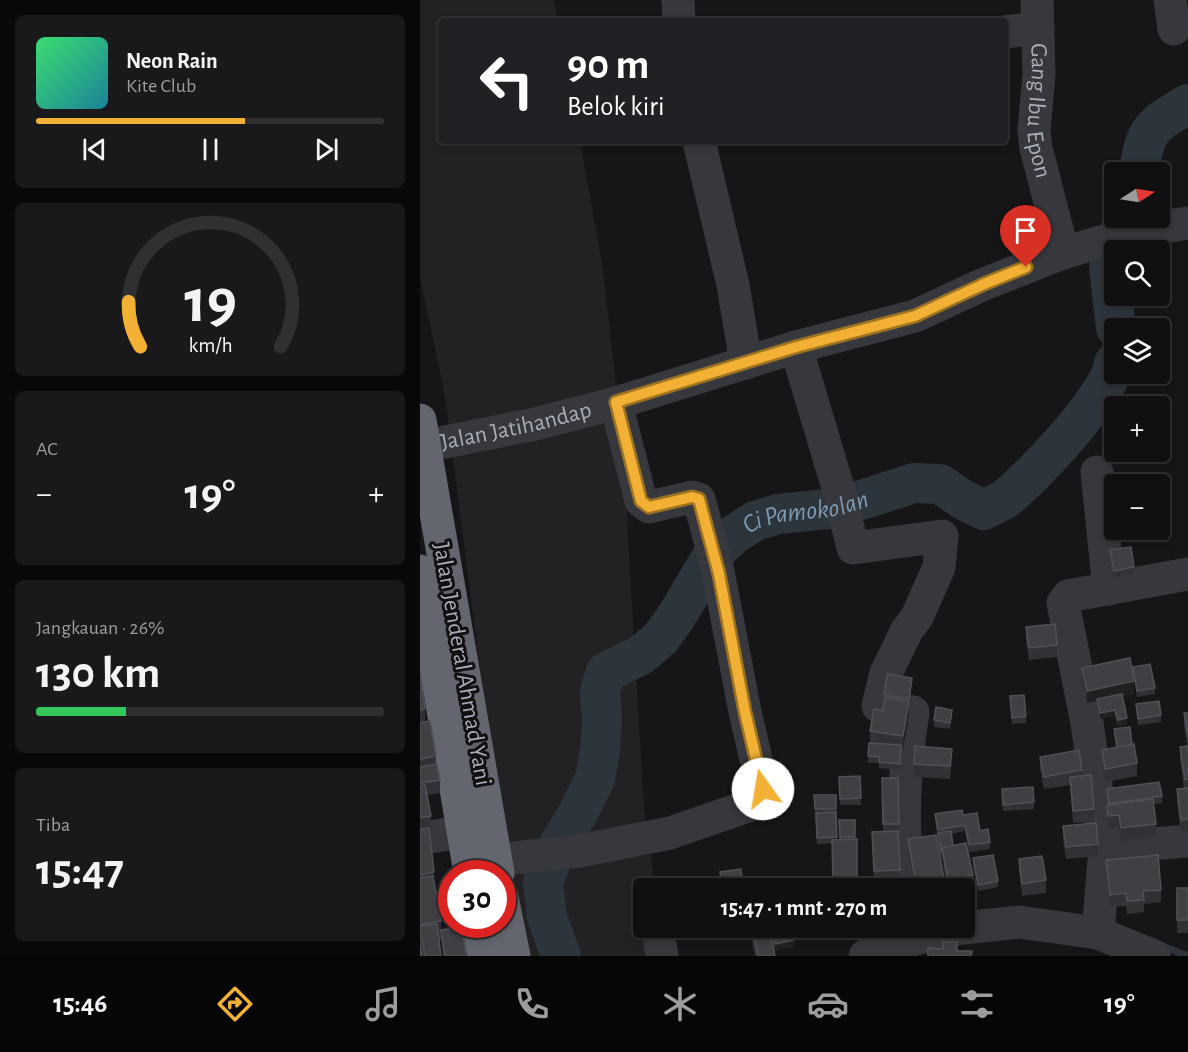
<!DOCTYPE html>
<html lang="id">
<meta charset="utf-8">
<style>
:root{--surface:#101012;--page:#19191b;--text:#f1f3f6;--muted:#9c9d9f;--line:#303032;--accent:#f2b134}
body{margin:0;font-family:"Alegreya Sans",sans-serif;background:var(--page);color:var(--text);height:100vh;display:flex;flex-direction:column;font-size:22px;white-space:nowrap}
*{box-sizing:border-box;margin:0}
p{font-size:20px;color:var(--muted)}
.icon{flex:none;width:33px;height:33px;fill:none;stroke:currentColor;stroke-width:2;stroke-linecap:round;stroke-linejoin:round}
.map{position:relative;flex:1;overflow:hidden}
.drawer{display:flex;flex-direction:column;gap:15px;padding:15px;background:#09090a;width:420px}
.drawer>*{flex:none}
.banner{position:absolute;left:18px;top:18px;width:570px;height:126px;border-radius:6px;box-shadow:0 3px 9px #0003,0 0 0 2px var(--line);background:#202124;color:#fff;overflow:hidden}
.needle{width:39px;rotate:78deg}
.tools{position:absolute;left:684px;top:162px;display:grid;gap:12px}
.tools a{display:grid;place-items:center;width:66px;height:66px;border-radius:6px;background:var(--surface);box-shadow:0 3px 9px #0003,0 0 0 2px var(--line);font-size:30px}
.speed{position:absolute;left:18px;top:860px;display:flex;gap:12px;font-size:30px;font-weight:700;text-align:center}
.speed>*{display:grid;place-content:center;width:78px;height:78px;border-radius:50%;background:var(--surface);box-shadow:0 3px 9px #0003,0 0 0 2px var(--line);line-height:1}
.speed .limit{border:9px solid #d22;background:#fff;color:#111}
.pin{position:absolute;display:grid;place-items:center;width:51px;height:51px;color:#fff;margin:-62px -26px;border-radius:50% 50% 50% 0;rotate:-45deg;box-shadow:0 0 6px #0007}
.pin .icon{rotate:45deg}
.me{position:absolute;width:66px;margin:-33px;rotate:347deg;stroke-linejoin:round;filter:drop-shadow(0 0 4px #0008)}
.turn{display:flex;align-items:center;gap:21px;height:126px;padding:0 30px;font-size:27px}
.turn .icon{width:78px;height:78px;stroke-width:2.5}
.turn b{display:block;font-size:42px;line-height:51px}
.big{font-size:45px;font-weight:600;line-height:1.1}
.drawer .widget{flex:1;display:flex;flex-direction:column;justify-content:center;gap:9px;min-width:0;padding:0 21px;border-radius:9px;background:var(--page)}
.drawer .dial{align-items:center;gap:0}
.dial svg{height:156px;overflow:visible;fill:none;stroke:var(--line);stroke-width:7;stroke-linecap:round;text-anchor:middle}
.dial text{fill:var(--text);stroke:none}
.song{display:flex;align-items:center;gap:18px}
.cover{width:72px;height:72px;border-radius:9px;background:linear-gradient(135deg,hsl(140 70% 55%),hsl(190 70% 35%))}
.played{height:6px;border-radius:3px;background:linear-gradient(90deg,var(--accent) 60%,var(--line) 60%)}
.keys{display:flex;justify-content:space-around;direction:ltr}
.heat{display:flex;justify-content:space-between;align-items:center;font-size:33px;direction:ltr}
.charge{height:9px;border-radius:4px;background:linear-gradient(90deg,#34c759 26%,var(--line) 0)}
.trip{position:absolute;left:213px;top:878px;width:342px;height:60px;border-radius:6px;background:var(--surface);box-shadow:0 3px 9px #0003,0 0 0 2px var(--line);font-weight:600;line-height:60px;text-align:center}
.menu{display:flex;height:96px;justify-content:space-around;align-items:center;background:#060607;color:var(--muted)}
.menu .icon{width:42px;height:42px}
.menu .selected{color:var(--accent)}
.menu b{font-size:27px;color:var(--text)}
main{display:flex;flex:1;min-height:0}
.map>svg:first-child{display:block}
</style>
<main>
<section class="drawer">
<div class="widget">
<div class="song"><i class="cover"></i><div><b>Neon Rain</b><p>Kite Club</p></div></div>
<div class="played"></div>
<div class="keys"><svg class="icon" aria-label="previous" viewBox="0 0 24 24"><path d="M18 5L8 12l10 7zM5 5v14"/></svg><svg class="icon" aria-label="pause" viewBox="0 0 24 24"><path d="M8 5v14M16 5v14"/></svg><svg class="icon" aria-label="next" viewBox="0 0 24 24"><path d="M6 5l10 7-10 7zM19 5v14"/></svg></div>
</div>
<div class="widget dial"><svg viewBox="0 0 100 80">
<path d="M14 69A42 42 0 1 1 86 69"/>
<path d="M14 69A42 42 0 0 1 8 46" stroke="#f2b134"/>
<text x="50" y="56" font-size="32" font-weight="700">19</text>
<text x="50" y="72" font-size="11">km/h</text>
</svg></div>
<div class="widget"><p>AC</p>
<div class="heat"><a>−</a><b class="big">19°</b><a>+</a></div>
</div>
<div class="widget"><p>Jangkauan · 26%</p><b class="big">130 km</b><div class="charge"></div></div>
<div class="widget"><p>Tiba</p><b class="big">15:47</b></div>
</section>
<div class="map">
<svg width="768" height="956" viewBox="0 0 768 956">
<rect width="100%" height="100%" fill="#161618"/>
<polygon fill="#222225" points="0,0 134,0 138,21 21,21 21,141 160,141 182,263 202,435 224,808 235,888 224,888 224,927 241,927 245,956 108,956 78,809 25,396 0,277"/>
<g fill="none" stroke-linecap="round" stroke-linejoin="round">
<polyline stroke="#2c353c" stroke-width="7" points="740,945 768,956"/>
<g stroke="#2c353c" stroke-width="40">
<path d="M719 172C725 129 731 126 768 104"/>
<polyline points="696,328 689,268 704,218"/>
<path id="s1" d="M141 956 127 917 123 883 134 853 158 813 175 779 180 751 182 720 180 692 186 672 221 655 240 639 256 617 294 553 313 535 335 521 358 514 417 508 494 483 520 484 542 499 564 510C571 506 578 503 585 499 612 478 691 395 694 363"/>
</g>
<g stroke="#37383d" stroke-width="33">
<polyline points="258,0 259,21"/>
<path id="s2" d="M617 0 619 74 614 130 616 148 643 253"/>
<polyline points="750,0 754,29"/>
<polyline points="585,32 618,28"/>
<polyline points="279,141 313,285 326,363"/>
<path d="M376 347 419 491 433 548 522 536 519 567 497 617 487 630 466 673 458 706 493 712C483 773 483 826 487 888"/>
<path id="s3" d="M5 446 115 424 196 403 376 347 495 316 564 284 643 253 721 230 768 223"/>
<polyline points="677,472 689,589"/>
<polyline points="0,839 43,831"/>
<polyline points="685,848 768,841"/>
<polyline points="75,860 159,851 250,833 331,805 340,798 343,789 325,712 298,571 279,499 272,497 229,507 221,501 196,403"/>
<polyline points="678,933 685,848 667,723 643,603 648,596 768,574"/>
<polyline points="240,944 242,956"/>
<polyline points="445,956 464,947 534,929 599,922 678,933 734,956"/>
</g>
<g stroke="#63666e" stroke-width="33">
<polyline points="0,420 78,873"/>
<polyline points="0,571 50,873"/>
<polyline points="82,897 94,956"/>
<polyline points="58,924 64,956"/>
</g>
</g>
<g fill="#323236">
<polygon points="690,550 714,567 714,573 694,577 690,557"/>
<polygon points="606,627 637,645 637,657 609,660 606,640"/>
<polygon points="713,667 735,688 735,694 717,697 713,673"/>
<polygon points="662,668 714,694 702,696 707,724 698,727 695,716 680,719 677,706 677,701 667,703 662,681"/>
<polygon points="0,672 5,709 5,722 16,756 16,764 20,780 20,793 7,795 11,816 11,829 9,829 14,872 14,882 21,921 21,930 46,956 23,956 21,940 19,940 21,956 0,956"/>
<polygon points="492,684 489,705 489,714 483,749 481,748 480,770 459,768 459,763 448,763 449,743 450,743 450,731 463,711 465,702 464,695"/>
<polygon points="590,696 606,716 606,723 592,724"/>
<polygon points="716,704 741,715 741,722 718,725"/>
<polygon points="764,713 768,713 768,832 761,833 757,802 757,789 764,788 760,759 760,747 767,746 764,726"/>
<polygon points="532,716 530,729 514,727 514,720"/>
<polygon points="694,729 712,745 717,763 717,776 685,782 682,763 682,750 696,748"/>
<polygon points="620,757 662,770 662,776 674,809 674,822 653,823 650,785 624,789 620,770"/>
<polygon points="532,761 530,779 494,777 494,764"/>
<polygon points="440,776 441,805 420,805 419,777"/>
<polygon points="462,778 479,824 478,837 480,882 454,883 452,832 463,832"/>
<polygon points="582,789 614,802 614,809 583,811"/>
<polygon points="687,789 742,796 742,803 733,804 736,824 736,836 701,841 699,828 688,829 687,817 687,805 688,805"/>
<polygon points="394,795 416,795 417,839 419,839 419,820 435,820 435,839 437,839 437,888 413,888 412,843 397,844"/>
<polygon points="515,814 543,815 560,831 570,842 570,849 549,852 545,831 531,834 533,846 553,875 553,888 544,890 544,888 527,888 522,857 521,857 515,821"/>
<polygon points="643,826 678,844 678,856 646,859 643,839"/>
<polygon points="488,839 524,879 524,888 495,888 488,852"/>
<polygon points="553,858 578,881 578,887 558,891 553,865"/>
<polygon points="599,859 626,880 626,893 602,896 599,872"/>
<polygon points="686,860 741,890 741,902 724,904 724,912 707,914 706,906 690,907 686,872"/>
<rect x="757" y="888" width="11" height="45"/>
<polygon points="331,927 349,927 355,956 335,956 331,937"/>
<polygon points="349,927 371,927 374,946 355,951"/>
</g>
<g fill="#212124">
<polygon points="714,681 714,694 667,703 667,691"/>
<polygon points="489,701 489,714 483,749 483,736"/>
<polygon points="695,710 695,716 680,719 680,713"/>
<polygon points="707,718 707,724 698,727 698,720"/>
<polygon points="374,940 374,946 355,951 355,944"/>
</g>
<g fill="#3f3f44" stroke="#4f5156" stroke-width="1.5">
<polygon points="711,547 714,567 694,571 690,550"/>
<polygon points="635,624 637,645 609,648 606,627"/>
<polygon points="710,658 714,681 667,691 662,668"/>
<polygon points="730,664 735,688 717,691 713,667"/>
<polygon points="0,672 5,709 0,710"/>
<polygon points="467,674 492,678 489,699 464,695"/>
<polygon points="702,694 707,718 698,720 695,710 680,713 677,699"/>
<polygon points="604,695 606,716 592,718 590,696"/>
<polygon points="465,697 489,701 483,736 450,731 454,709 463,711"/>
<polygon points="739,701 741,715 718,719 716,704"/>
<polygon points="516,707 532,710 530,723 514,720"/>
<polygon points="764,713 768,713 768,737"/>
<polygon points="10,721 16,756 0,759 0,723"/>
<polygon points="710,727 712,745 697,747 694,729"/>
<polygon points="449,743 481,745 480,764 459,762 459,757 448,756"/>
<polygon points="714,744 717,763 685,769 682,750"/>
<polygon points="495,746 532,749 530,766 494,764"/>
<polygon points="768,746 768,779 765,780 760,747"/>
<polygon points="659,750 662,770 624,777 620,757"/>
<polygon points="17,764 20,780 0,783 0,767"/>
<polygon points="671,775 674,809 653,811 650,777"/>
<polygon points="440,776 441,798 420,799 419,777"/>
<polygon points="462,778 478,778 479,824 463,824"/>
<polygon points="739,782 742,796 689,804 687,789"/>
<polygon points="5,785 11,816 0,818 0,786"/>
<polygon points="613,787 614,802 583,805 582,789"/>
<polygon points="768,788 768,819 761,820 757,789"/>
<polygon points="394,795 416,795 416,809 395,809"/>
<polygon points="733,799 736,824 701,828 699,815 688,816 687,805"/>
<polygon points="542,810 543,815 557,813 560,831 568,829 570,842 549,845 545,825 518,830 515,814"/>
<polygon points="416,812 417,837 397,838 396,813"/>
<polygon points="419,820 435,820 435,837 420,837"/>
<polygon points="676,823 678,844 646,847 643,826"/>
<polygon points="9,828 14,872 0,875 0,829"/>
<polygon points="478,831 480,870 454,871 452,832"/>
<polygon points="531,831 533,846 522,848 522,851 521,851 518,833"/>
<polygon points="516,835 524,879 496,884 488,839"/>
<polygon points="437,839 437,880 413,880 412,840"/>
<polygon points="546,843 553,875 528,880 522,848"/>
<polygon points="573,855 578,881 558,885 553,858"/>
<polygon points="738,855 741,890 723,891 724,900 707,901 706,893 690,895 686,860"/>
<polygon points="622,856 626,880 602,884 599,859"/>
<polygon points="321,869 323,888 302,888 300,872"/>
<polygon points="13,876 21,921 0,925 0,878"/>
<rect x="757" y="888" width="11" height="32"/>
<polygon points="17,924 21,956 5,956 2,940 0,940 0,926"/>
<polygon points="42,927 46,956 25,956 21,930"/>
<polygon points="332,927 349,927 355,956 338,956"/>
<polygon points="351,927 371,927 374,940 355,944"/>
<polygon points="523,942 537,942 537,951 552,951 551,956 508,956 508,948 523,949"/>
<polygon points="0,943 2,956 0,956"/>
</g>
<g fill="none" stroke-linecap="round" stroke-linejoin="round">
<g stroke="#9d7322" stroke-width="15">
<polyline id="route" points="343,789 325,712 299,574 279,499 272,497 229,507 221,501 196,402 376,347 495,316 564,284 606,267"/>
</g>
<use href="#route" stroke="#f2b134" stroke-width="10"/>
</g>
<g text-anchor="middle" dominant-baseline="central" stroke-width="6" stroke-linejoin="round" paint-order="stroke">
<g font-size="24" fill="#a8adb8" stroke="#111113">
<text stroke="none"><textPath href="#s2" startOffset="111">Gang Ibu Epon</textPath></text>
<text stroke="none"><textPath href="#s3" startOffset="93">Jalan Jatihandap</textPath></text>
<text transform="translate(42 664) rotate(80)">Jalan Jenderal Ahmad Yani</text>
</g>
<g font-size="26" font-style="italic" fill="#7f9bb3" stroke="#111113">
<text stroke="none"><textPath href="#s1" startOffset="570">Ci Pamokolan</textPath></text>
</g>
</g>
</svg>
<div class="tools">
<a><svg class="needle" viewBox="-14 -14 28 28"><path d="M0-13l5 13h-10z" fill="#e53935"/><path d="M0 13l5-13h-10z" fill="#9c9d9f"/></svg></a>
<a><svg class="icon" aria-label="search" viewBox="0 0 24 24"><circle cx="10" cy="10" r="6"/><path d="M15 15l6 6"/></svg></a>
<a><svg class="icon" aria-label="layers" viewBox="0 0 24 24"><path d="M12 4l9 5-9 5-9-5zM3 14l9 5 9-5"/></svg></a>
<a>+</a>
<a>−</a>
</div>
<div class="speed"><div class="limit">30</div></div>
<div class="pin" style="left:606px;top:267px;background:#d93025"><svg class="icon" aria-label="arrive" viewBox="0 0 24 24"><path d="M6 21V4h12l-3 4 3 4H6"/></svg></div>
<svg class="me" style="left:343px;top:789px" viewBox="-20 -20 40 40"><circle r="19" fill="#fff"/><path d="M0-13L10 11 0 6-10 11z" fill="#f2b134"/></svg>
<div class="trip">15:47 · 1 mnt · 270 m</div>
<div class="banner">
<div class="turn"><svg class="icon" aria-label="left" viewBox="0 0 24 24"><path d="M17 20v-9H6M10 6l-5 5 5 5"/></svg><div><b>90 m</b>Belok kiri</div></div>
</div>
</div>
</main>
<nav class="menu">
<b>15:46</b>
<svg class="icon selected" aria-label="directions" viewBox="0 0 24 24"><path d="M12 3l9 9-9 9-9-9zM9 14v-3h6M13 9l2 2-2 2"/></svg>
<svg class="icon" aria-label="music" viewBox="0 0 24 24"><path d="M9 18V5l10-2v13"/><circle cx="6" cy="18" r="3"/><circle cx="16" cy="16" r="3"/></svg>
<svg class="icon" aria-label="phone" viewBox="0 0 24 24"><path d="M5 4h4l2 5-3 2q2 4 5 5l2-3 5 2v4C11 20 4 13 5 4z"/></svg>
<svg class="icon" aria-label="climate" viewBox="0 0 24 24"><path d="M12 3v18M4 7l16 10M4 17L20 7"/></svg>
<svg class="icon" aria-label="car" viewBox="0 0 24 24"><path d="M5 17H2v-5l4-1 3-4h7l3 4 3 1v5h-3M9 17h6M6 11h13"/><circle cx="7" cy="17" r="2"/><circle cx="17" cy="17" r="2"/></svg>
<svg class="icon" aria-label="filters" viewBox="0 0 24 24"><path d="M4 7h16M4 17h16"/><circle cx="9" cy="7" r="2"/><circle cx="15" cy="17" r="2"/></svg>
<b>19°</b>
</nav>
